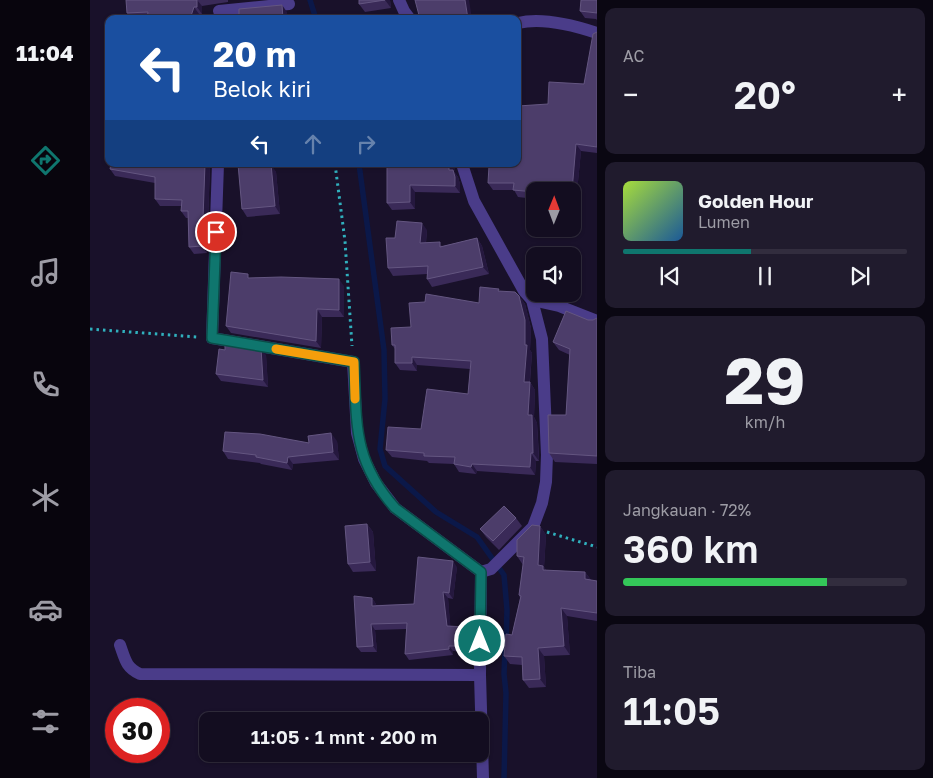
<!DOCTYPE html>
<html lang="id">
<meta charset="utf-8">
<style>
:root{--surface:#130d20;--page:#201b2d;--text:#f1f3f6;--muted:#9d9ca5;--line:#322d3e;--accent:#0f766e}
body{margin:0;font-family:"Golos Text",sans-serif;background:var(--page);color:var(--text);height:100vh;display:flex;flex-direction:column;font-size:19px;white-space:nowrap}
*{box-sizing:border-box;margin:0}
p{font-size:16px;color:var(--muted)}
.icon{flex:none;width:28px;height:28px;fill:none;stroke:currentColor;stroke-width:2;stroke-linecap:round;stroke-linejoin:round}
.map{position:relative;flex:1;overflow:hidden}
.side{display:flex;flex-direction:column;gap:8px;padding:8px;background:#0a0712;width:336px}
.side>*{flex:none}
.guide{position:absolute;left:15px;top:15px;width:416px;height:152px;border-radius:10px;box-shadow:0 1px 4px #0004,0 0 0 1px var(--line);background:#1a4fa0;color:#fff;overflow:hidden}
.needle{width:32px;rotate:1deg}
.fabs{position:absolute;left:436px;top:182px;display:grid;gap:10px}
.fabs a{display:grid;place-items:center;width:55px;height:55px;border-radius:10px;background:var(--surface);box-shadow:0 1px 4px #0004,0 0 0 1px var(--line);font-size:25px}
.speed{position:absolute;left:15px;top:698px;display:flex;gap:10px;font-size:25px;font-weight:700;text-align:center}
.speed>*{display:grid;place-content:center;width:65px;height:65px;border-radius:50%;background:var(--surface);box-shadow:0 1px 4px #0004,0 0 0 1px var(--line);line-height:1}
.speed .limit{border:8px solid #d22;background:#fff;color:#111}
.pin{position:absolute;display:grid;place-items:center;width:42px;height:42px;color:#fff;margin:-21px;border:2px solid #fff;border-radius:50%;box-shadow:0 1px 5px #0007}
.me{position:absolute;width:55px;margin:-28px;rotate:0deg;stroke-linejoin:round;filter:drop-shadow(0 0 4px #0008)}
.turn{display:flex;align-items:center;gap:18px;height:105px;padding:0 25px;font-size:22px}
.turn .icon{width:65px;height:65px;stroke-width:2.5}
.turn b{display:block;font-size:35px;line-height:42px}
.lanes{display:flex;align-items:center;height:48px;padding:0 25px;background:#0003;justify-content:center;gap:25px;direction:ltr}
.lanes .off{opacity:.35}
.big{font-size:38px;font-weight:600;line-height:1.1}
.side .tile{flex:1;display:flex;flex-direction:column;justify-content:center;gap:8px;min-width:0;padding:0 18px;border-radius:10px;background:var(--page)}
.side .dial{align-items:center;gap:0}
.dial b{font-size:65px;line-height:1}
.song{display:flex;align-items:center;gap:15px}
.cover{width:60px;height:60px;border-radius:8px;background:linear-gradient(135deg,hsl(80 70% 55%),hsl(210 70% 35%))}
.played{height:5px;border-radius:2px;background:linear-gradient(90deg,var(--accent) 45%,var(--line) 45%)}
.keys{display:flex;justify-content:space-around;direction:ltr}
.heat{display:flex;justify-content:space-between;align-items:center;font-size:28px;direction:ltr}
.charge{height:8px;border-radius:4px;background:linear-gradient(90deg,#34c759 72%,var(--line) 0)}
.trip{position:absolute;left:109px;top:712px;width:290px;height:50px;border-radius:10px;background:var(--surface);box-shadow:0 1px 4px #0004,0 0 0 1px var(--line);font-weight:600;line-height:50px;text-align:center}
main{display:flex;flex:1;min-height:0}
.tabs{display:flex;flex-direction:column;width:90px;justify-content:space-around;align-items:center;background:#08050d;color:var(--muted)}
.tabs .icon{width:35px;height:35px}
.tabs .on{color:var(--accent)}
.tabs b{font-size:22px;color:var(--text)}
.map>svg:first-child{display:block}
</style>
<main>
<nav class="tabs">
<b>11:04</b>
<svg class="icon on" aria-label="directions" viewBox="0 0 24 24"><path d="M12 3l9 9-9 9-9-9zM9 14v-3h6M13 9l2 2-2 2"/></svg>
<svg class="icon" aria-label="music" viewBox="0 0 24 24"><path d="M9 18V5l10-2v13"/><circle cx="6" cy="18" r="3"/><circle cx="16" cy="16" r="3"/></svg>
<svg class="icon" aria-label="phone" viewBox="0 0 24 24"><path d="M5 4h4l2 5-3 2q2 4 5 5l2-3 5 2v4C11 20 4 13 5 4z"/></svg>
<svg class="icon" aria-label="climate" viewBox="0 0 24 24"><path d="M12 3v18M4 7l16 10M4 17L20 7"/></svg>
<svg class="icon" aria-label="car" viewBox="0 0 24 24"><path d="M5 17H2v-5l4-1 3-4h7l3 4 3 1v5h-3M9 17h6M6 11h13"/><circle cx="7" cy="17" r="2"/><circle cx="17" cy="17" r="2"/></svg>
<svg class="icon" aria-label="filters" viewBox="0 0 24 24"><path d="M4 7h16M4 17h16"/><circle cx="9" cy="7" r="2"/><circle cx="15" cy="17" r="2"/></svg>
</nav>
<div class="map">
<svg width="507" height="778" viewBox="0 0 507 778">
<rect width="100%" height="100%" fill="#19112a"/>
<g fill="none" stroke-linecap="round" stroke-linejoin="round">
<g stroke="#0b1849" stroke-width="5.5">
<polyline points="220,0 226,19"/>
<polyline points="269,164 294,350 295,399 290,449 295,466 346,512 387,537 414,575 417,610 416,641"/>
<polyline points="414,778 416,693 414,674 415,650"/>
</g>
<g stroke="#30b0bd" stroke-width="3" stroke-dasharray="2.5 4" stroke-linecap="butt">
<polyline points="245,164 255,241 262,346"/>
<polyline points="0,329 107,337"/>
<polyline points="457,532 507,547"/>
</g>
<g stroke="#4a3c89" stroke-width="12">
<polyline points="309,0 314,11 320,19"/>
<polyline points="129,11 199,4"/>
<path d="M428 23C452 17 483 25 507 33"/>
<polyline points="128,164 122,338 263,362 267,433 274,459 286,483 305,508 391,572"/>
<polyline points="372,164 384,201 434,291 442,300 452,339 457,455 456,482 452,503 443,527 401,569 391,572"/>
<polyline points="442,300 469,306 507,321"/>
<polyline points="391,572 390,675 393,778"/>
<path d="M30 645C35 659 36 668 50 674L390 675"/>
</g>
</g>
<g fill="#3a2a58">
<polygon points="36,0 138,0 138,2 112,6 112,14 109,14 107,19 41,19 37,13"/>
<polygon points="269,0 300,0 301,8 275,12 269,4"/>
<polygon points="507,0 507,20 506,19 495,18 490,11"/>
<polygon points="507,32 507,153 491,151 486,202 482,201 482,191 445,191 445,199 428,197 424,190 403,190 398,183 418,166 494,84"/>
<polygon points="21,164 120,164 117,253 104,254 99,247 98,218 96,218 91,211 91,206 70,206 65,199 65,183 25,176 20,169"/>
<polygon points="297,164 365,164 364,172 368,177 370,184 370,193 325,192 325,209 302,210 297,203"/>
<polygon points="178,165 186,172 190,214 157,217 152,209"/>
<polygon points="337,230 336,243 353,246 387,238 392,246 399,274 342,287 337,279 337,274 303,276 298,268 305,238"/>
<polygon points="161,278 254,286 254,317 232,317 231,348 141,333 136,326"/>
<polygon points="410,291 429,296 435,304 441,328 440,350 442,353 440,382 445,390 444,417 447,423 449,455 449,461 446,461 445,475 387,471 386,474 369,472 364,464 339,463 337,461 302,457 296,450 331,429 378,394 380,369 327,365 327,371 310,370 305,363 305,349 302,345 321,327 389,303"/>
<polygon points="507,318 507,464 465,462 459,453 476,415 480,355 469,350 463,342 498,320 503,320"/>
<polygon points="176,355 178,387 131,381 126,374"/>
<polygon points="247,441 249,460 203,464 202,470 171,464 170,463 138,459 133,451"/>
<polygon points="426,518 432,526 409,550 396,537 390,529"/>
<polygon points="277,524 283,532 286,571 263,572 258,564"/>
<polygon points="450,526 456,535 454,567 456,570 495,572 501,580 507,581 507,621 477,616 480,655 454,656 456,687 439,688 433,680 432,665 420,664 414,656 422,635 430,598 429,595 433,565 427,556"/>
<polygon points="367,567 363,599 358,598 360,626 377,627 381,632 381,652 363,651 363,655 319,660 315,654 316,629 285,630 287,652 271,652 267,647 282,598 286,604 286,605 324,604"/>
</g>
<g fill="#25183e">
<polygon points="107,0 112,6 112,14 107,7"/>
<polygon points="295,0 300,0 301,8"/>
<polygon points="375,0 379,0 382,19 378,19"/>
<polygon points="192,5 197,12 197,19 193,19"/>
<polygon points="104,7 109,14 107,19 100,19"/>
<polygon points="486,144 491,151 486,202 482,196 482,191"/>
<polygon points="115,164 120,164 117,253 112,246"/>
<polygon points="181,164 186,172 190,214 185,206"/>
<polygon points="359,164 365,164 364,172 368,177 370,184 370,193 365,186 359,170"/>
<polygon points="320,185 325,192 325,209 320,202"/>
<polygon points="332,223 337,230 335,250 330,243"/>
<polygon points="387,238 392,246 399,274 393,267"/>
<polygon points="249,279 254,286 254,317 249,310"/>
<polygon points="429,296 435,304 441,328 440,350 442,353 439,389 434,382 435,345"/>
<polygon points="227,309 232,317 231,348 226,341"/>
<polygon points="171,348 176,355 178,387 173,380"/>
<polygon points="322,357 327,365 327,371 322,363"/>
<polygon points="440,382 445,390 444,417 447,423 449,461 443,453 438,415"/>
<polygon points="241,433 247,441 249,460 243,452"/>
<polygon points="441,453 446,461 445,475 440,467"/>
<polygon points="198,457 203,464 202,470 197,463"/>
<polygon points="382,464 387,471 386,474 381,467"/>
<polygon points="277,524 283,532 286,571 280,562"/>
<polygon points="450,526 456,535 454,567 459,574 448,565"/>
<polygon points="363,561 367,567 363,599 359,593"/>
<polygon points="495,572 501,580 495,579"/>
<polygon points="353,592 358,598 361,632 357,626"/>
<polygon points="282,598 286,604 286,611 282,606"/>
<polygon points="471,608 477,616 480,655 474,646"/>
<polygon points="281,624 285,630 287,652 283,646"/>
<polygon points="377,627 381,632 381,652 377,646"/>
<polygon points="359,646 363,651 363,655 359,649"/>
<polygon points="448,648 454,656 456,687 450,679"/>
</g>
<g fill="#4c3d6a" stroke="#645681">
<polygon points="36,0 107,0 107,7 104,7 100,19 57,19 58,12 37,13"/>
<polygon points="269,0 295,0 269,4"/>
<polygon points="325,0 375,0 378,19 330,19"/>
<polygon points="491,0 507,0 507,13 490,11"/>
<polygon points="192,5 193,19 149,19 149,9"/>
<polygon points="507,32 507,147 486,144 482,191 445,192 423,190 424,183 398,183 399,166 418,166 418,164 428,164 428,106 458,104 459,82 494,84 503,34"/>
<polygon points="21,164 115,164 112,246 99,247 98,211 91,211 92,200 65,199 65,177 20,169"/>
<polygon points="148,164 172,164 172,165 181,164 185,206 152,209"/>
<polygon points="297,164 359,164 359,170 363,170 365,177 365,186 320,185 320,202 297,203"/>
<polygon points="307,221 332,223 330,243 350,242 350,247 387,238 393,267 337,279 338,266 298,268 296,238 305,238"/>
<polygon points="141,272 158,274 158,278 191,277 249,279 249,310 227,309 226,341 136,326"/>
<polygon points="390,287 409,289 408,291 425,292 429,296 435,320 435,345 437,345 434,382 440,382 438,415 442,415 443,453 441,453 440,467 382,464 381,467 364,464 365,457 334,456 334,453 296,450 298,427 331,429 337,389 378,394 381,361 322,357 322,363 305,363 305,345 302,345 301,328 321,327 319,303 335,302 336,294 389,303"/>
<polygon points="476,311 498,320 503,320 507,318 507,456 459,453 458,415 476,415 480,349 463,342"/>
<polygon points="135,342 171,348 173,380 126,374 129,349 135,350"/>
<polygon points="135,432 170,434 219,443 218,436 241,433 243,452 198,457 197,463 166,457 166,455 133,451"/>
<polygon points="414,506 426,518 403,541 390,529"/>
<polygon points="277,524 280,562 258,564 255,526"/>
<polygon points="442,525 450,526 448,565 453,566 453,570 495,572 495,579 507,581 507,613 471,608 474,646 448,648 450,679 433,680 432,657 414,656 416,634 422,635 431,596 429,595 434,557 427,556 427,540"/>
<polygon points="328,557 363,561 359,593 353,592 357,626 377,627 377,646 359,646 359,649 315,654 317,623 281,624 283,646 267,647 264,596 282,598 282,606 324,604"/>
</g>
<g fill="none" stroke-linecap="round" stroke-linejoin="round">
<g stroke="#0a4d48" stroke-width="12">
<path id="route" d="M126 232 122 338 264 362C267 423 262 459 305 508L391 572 390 641"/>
</g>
<use href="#route" stroke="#0f766e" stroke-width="9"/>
<polyline stroke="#f59e0b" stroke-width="9" points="186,349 264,362 265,399"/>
</g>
</svg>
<div class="fabs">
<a><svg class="needle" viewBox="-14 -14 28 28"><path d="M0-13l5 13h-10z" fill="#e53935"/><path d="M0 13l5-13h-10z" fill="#9d9ca5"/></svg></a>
<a><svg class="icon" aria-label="sound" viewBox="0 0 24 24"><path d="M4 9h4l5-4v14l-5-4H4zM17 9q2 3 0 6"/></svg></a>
</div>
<div class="speed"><div class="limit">30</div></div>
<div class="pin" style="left:126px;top:232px;background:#d93025"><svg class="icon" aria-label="arrive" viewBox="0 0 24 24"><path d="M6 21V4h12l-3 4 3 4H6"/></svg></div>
<svg class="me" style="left:390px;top:641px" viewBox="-20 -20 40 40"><circle r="17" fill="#0f766e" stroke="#fff" stroke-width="3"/><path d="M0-11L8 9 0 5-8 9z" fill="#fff"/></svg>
<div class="trip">11:05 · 1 mnt · 200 m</div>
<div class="guide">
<div class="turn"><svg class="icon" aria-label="left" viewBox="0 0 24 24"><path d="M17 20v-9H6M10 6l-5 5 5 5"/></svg><div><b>20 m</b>Belok kiri</div></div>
<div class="lanes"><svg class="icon" aria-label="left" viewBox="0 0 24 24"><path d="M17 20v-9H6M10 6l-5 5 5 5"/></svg><svg class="icon off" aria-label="ahead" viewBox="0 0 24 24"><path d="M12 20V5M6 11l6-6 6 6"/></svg><svg class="icon off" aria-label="right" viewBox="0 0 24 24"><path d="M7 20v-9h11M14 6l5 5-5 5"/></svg></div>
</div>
</div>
<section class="side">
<div class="tile"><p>AC</p>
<div class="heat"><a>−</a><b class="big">20°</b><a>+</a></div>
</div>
<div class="tile">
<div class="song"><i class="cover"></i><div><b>Golden Hour</b><p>Lumen</p></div></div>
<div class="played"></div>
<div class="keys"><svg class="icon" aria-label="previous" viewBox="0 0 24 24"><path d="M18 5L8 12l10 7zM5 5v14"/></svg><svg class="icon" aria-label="pause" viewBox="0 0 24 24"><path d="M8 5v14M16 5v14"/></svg><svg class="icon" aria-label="next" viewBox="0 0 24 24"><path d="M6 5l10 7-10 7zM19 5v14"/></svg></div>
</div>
<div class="tile dial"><b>29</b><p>km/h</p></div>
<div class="tile"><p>Jangkauan · 72%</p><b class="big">360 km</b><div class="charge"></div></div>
<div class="tile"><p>Tiba</p><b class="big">11:05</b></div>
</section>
</main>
